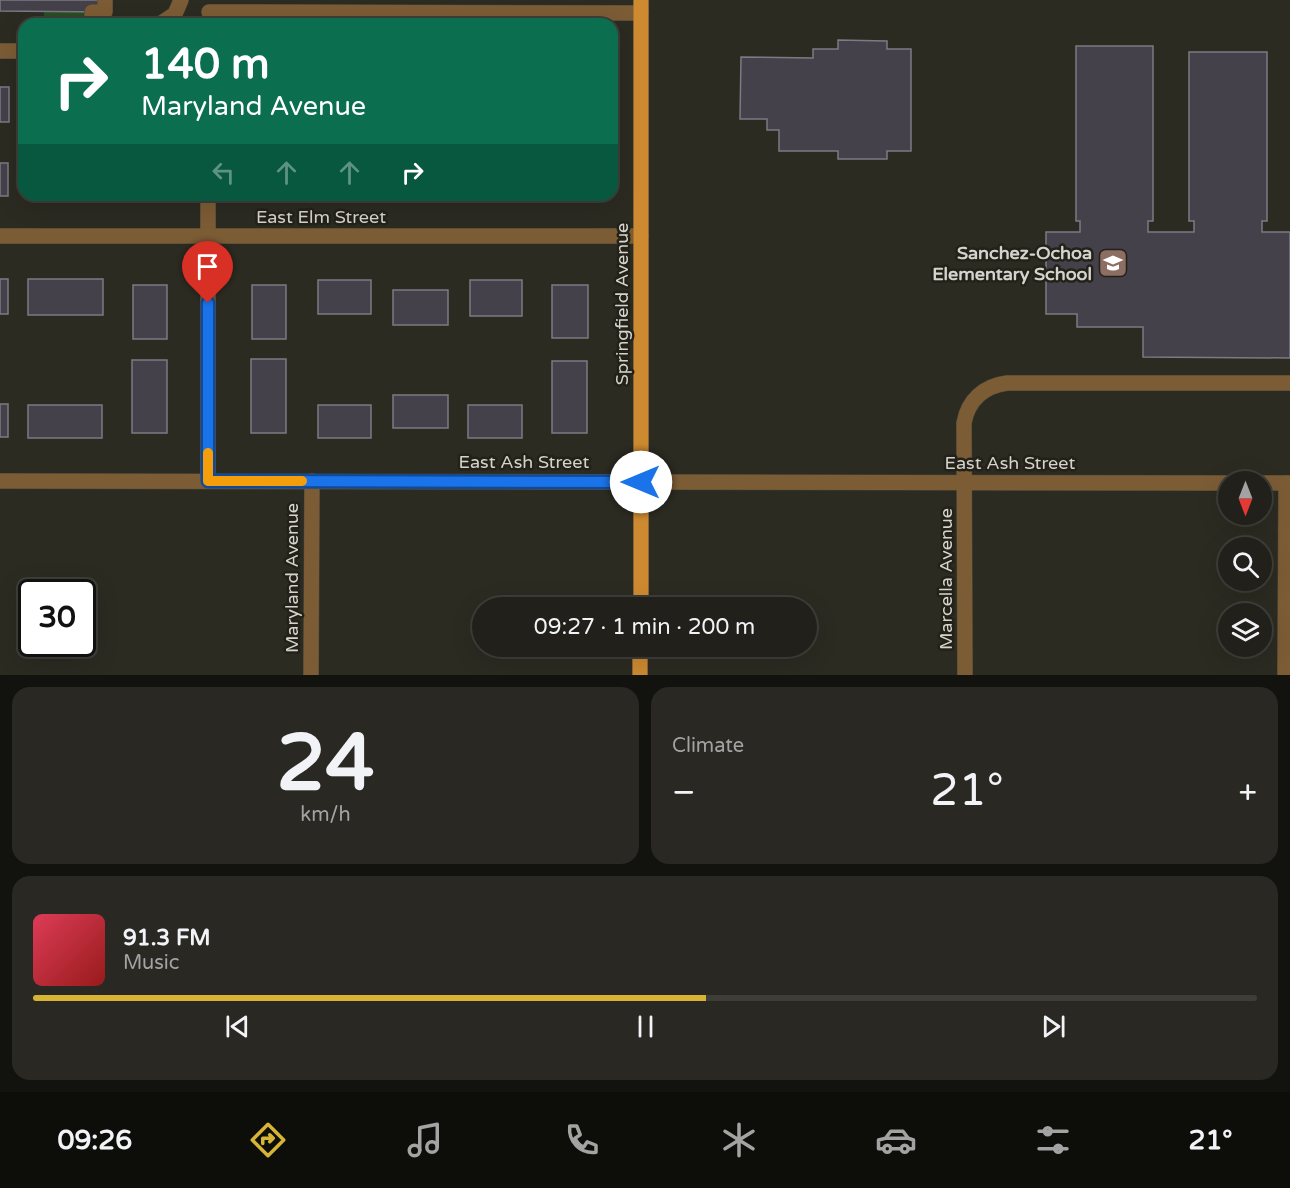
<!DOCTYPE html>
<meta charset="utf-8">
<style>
:root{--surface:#21201a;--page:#292823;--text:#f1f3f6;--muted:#a2a3a2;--line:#3e3e39;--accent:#d7b434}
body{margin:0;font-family:"Varela Round",sans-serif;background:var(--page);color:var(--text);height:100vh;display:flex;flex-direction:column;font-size:22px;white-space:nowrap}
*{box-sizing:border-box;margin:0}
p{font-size:20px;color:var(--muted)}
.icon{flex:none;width:33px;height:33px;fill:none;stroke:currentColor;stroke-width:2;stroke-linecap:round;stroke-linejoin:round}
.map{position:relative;height:675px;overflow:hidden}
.panel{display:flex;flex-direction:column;gap:12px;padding:12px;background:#12120e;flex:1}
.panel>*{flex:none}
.top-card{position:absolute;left:18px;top:18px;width:600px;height:183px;border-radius:18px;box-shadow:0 6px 24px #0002,0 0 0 2px var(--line);background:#0b6e4f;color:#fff;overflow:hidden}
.needle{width:39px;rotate:180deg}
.fabs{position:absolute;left:1218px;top:471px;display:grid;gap:12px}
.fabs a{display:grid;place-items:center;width:54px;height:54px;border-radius:50%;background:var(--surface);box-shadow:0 6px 24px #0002,0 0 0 2px var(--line);font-size:30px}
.speed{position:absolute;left:18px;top:579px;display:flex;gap:12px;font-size:30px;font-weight:700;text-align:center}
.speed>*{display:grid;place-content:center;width:78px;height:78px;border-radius:50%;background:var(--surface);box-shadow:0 6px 24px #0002,0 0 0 2px var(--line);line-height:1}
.speed .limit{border:3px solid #111;border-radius:9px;background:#fff;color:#111}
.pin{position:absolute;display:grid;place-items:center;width:51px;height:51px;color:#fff;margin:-62px -26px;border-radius:50% 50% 50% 0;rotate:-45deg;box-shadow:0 0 6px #0007}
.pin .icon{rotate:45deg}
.me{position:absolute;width:66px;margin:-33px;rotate:270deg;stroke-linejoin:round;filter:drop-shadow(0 0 4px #0008)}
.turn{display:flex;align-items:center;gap:21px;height:126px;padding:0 24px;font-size:27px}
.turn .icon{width:78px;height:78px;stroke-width:2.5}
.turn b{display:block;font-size:42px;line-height:51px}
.lanes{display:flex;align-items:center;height:57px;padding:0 24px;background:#0003;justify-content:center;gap:30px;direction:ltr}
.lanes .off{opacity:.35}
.big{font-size:45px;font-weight:600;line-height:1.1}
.panel .card{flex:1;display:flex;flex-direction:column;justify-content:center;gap:9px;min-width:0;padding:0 21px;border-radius:18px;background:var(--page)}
.panel .dial{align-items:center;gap:0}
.dial b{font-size:78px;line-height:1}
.song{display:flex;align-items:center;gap:18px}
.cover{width:72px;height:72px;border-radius:9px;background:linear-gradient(135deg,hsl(350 70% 55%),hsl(0 70% 35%))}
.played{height:6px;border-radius:3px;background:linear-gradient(90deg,var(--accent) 55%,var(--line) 55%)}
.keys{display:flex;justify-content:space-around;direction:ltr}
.heat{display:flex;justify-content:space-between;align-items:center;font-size:33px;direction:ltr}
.panel .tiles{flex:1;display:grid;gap:12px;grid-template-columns:1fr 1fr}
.card:last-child{grid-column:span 2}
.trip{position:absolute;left:472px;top:597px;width:345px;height:60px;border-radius:30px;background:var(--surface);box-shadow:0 6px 24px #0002,0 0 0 2px var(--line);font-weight:600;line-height:60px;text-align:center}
.dock{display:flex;height:96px;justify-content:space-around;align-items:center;background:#0d0d0a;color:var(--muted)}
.dock .icon{width:42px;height:42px}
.dock .on{color:var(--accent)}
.dock b{font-size:27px;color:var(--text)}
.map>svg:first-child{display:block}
</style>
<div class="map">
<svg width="1290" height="675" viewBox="0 0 1290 675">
<defs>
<pattern id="grass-tufts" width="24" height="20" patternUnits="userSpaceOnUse" patternTransform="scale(1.5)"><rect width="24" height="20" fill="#274d26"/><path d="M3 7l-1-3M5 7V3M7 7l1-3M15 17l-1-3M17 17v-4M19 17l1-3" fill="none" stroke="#456644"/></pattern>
</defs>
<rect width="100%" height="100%" fill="#2c2b22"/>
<rect fill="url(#grass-tufts)" x="44" y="12" width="48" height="12"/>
<g fill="#44414a" stroke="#7e7a84" stroke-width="1.5">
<polygon points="0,0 105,0 105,12 0,11"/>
<polygon points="838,40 887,41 887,49 911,49 911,151 887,151 887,159 838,159 838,151 779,151 779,130 767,130 767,119 740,119 741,57 813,58 813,49 838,49"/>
<polygon points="1076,46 1153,46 1153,221 1148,221 1148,232 1194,232 1194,221 1189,221 1189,52 1267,52 1267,221 1262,221 1262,232 1290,232 1290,358 1143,357 1143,327 1077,327 1077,314 1046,314 1046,232 1080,232 1080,221 1076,221"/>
<rect x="0" y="87" width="9" height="35"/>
<rect x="0" y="163" width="8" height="33"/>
<rect x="30" y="195" width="72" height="2"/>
<rect x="318" y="195" width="54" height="2"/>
<rect x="470" y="195" width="53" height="2"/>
<rect x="0" y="279" width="8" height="35"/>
<rect x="28" y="279" width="75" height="36"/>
<rect x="318" y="280" width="53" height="34"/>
<rect x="470" y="280" width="52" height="36"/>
<rect x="133" y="285" width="34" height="54"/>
<rect x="252" y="285" width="34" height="54"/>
<rect x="552" y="285" width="36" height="53"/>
<rect x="393" y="290" width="55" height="35"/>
<rect x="251" y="359" width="35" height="74"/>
<rect x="132" y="360" width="35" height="73"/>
<rect x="552" y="361" width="35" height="72"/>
<rect x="393" y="395" width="55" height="33"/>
<rect x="0" y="404" width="8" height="33"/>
<rect x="28" y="405" width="74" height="33"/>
<rect x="318" y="405" width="53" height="33"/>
<rect x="468" y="405" width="54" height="33"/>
</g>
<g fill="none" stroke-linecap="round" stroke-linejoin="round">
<g stroke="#47463d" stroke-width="16">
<g id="minor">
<polyline points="209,12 641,13"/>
<polyline points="92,24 92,12 105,12 105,0"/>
<polyline points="160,24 175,14 181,0"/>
<polyline points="0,51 24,51"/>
<polyline points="0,236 641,236"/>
<polyline points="0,481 1228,483"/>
<polyline points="208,481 208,195"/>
<polyline points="1262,483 1290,483"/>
<polyline points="311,675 312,481"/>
<path d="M965 675 964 423C968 400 984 386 1007 383H1290"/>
<polyline points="1285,675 1286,483"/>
</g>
</g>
<g stroke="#47463d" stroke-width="16">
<g id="major">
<polyline points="641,608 641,0"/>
<polyline points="640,675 640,646"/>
</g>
</g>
<use href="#minor" stroke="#7c5c35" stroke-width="15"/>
<use href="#major" stroke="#ce8a30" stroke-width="15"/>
</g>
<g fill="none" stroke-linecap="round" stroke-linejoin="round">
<g stroke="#114b97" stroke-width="15">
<polyline id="route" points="208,303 208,481 641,482"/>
</g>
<use href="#route" stroke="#1a73e8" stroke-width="10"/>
<polyline stroke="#f59e0b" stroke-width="10" points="208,453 208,481 302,481"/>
</g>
<defs>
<g id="school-square" transform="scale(1.5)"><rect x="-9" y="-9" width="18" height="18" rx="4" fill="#8d6e63" stroke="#232118"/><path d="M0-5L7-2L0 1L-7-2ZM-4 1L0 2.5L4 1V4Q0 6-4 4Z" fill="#fff"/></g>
</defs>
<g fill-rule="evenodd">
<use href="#school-square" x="1113" y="263"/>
</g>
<g text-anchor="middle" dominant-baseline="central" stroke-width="5" stroke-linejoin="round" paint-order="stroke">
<g font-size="18" fill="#d4d3cd" stroke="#232118">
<text x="321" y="217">East Elm Street</text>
<text transform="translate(622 304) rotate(-90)">Springfield Avenue</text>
<text x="524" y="462">East Ash Street</text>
<text x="1010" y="463">East Ash Street</text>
<text transform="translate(292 578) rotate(-90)">Maryland Avenue</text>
<text transform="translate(946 579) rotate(-90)">Marcella Avenue</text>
</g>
<g font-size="18" font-weight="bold" fill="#d4d3cd" stroke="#232118" text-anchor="end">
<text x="1092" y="253">Sanchez-Ochoa<tspan x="1092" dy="21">Elementary School</tspan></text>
</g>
</g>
</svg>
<div class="fabs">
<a><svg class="needle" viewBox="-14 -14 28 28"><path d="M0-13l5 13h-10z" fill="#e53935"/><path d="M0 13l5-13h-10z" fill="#a2a3a2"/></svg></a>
<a><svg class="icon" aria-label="search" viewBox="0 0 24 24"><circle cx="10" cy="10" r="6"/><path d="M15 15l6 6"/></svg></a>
<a><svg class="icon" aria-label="layers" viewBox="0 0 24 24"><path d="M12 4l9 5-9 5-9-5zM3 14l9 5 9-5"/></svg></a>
</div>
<div class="speed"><div class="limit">30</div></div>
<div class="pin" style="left:208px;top:303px;background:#d93025"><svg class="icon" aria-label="arrive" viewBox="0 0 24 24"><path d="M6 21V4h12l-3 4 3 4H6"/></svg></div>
<svg class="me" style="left:641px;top:482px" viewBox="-20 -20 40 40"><circle r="19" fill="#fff"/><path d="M0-13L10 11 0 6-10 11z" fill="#1a73e8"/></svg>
<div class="trip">09:27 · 1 min · 200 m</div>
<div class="top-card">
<div class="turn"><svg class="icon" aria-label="right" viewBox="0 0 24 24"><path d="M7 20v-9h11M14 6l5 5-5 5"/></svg><div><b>140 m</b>Maryland Avenue</div></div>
<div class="lanes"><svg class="icon off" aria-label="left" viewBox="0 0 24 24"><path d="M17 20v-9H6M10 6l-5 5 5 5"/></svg><svg class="icon off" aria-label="ahead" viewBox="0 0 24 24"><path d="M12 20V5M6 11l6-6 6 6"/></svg><svg class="icon off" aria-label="ahead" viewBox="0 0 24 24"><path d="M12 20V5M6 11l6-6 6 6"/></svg><svg class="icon" aria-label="right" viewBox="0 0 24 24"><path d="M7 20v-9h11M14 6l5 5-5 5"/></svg></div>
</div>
</div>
<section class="panel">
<div class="tiles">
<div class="card dial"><b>24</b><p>km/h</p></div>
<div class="card"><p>Climate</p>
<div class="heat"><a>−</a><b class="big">21°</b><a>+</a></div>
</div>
<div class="card">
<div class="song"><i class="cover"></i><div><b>91.3 FM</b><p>Music</p></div></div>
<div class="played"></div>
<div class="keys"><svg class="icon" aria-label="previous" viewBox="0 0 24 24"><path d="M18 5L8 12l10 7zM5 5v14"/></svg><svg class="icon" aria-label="pause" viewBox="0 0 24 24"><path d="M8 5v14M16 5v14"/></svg><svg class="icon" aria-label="next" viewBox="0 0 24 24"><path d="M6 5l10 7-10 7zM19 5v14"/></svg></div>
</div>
</div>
</section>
<nav class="dock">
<b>09:26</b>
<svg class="icon on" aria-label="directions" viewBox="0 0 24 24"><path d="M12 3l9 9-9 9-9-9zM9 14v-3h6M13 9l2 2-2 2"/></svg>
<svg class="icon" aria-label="music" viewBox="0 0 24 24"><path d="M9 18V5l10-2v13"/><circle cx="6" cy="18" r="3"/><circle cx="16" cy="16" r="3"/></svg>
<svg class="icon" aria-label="phone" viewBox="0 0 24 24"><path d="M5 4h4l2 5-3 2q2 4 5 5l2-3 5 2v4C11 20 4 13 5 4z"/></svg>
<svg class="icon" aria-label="climate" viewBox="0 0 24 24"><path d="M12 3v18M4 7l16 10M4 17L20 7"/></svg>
<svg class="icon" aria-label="car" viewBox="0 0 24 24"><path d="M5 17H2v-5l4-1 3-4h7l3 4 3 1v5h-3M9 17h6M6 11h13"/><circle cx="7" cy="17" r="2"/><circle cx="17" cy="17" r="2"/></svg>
<svg class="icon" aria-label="filters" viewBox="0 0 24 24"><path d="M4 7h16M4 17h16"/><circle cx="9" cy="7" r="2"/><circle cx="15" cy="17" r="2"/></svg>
<b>21°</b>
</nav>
